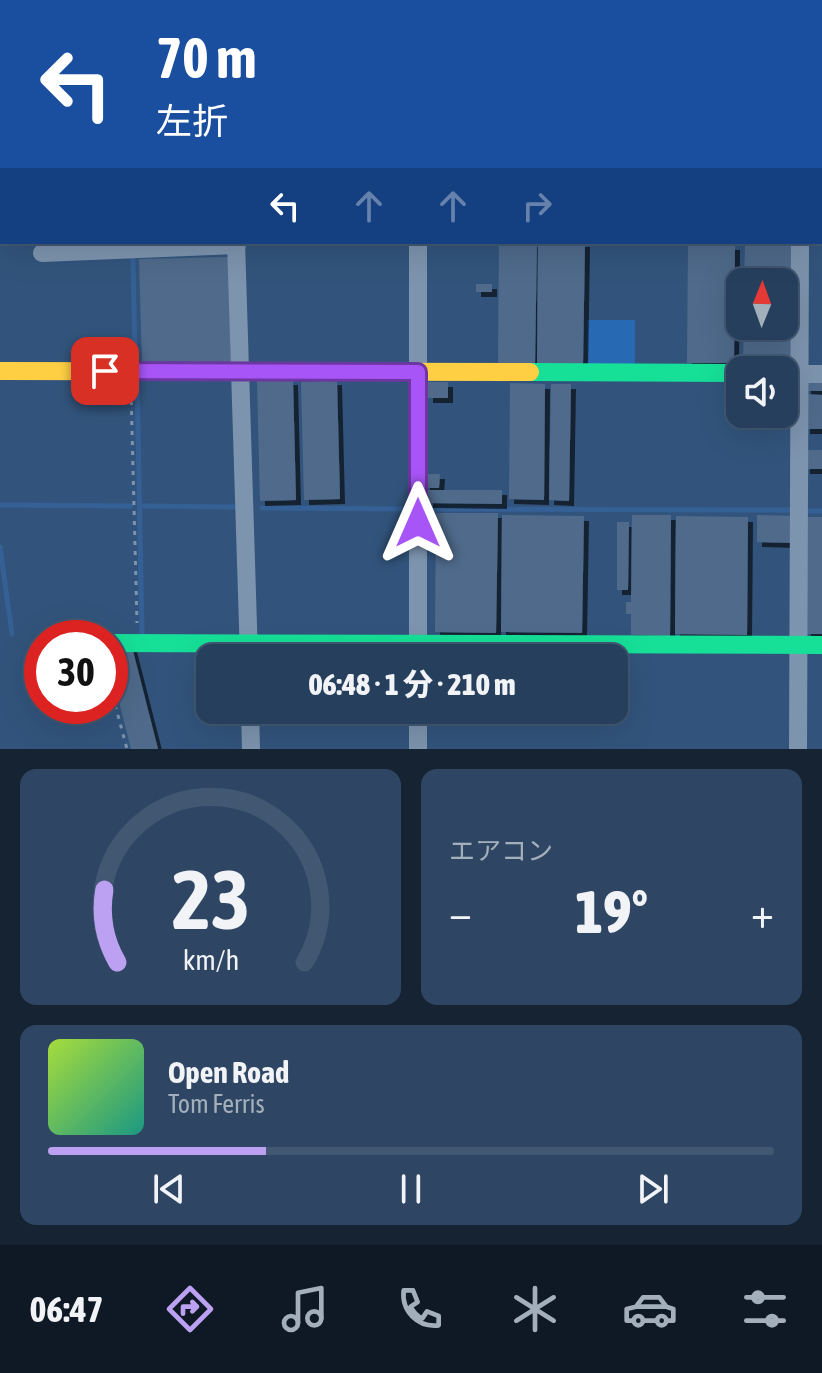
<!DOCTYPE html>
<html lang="ja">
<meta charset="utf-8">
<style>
:root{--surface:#263f5d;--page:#2e4663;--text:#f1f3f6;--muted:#a4afbc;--line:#425872;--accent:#bca0f2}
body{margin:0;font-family:"Asap Condensed","Noto Sans JP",sans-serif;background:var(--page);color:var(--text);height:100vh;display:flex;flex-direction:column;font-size:30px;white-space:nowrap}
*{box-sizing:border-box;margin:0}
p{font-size:26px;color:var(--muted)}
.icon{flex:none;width:44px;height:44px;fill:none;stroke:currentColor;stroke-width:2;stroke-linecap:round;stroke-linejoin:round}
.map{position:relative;height:749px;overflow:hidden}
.sheet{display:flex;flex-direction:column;gap:20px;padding:20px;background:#152333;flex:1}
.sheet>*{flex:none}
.guide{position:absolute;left:0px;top:0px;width:822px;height:244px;box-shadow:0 8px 32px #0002,0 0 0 2px var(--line);background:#1a4fa0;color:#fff;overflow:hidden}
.needle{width:52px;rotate:1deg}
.controls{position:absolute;left:726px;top:268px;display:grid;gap:16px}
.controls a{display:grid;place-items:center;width:72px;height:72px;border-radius:16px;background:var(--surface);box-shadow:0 8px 32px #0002,0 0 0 2px var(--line);font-size:40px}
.speed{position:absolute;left:24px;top:620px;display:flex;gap:16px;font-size:40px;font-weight:700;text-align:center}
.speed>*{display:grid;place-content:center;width:104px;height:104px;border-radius:50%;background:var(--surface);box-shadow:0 8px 32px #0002,0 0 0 2px var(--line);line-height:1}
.speed .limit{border:12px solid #d22;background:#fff;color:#111}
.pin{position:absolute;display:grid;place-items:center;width:68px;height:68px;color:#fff;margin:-34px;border-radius:16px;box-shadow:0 4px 12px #0006}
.me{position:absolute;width:88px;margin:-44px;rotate:0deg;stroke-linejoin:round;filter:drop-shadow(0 0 6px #0008)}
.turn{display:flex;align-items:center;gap:28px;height:168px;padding:0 24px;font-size:36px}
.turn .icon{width:104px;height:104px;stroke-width:2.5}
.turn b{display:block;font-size:56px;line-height:68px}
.lanes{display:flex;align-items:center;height:76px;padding:0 24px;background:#0003;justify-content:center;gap:40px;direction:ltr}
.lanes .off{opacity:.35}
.big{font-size:60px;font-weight:800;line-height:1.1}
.sheet .widget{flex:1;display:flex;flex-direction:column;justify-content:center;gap:12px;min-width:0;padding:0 28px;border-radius:16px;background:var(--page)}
.sheet .dial{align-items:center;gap:0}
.dial svg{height:208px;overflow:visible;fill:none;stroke:var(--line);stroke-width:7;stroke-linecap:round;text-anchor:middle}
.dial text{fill:var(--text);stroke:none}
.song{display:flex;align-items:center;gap:24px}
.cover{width:96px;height:96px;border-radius:12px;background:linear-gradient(135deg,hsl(80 70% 55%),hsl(170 70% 35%))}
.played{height:8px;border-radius:4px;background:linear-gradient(90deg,var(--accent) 30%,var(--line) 30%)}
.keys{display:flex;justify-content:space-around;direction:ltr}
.heat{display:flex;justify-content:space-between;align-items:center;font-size:44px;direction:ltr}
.sheet .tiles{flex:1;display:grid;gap:20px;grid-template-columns:1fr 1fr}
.widget:last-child{grid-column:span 2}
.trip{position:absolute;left:196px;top:644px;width:432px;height:80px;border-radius:16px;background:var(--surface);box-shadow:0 8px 32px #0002,0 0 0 2px var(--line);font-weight:800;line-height:80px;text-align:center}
.tabs{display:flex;height:128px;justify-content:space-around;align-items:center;background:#0f1925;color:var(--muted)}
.tabs .icon{width:56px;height:56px}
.tabs .current{color:var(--accent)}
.tabs b{font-size:36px;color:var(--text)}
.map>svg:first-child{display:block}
</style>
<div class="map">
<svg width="822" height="749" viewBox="0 0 822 749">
<defs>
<filter id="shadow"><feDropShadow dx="5" dy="5" stdDeviation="0" flood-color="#0009"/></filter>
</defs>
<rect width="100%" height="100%" fill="#32547c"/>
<polygon fill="#2769b2" points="587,320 635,320 635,369 587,368"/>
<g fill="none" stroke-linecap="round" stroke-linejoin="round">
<g stroke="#346095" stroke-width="5">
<polyline points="124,0 124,2"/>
<polyline points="820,237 822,237"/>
<polyline points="133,257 135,364"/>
<polyline points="137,377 142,635"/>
<polyline points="0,505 131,506"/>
<polyline points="140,506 239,507"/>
<polyline points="262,508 413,509"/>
<polyline points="424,509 791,510"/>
<polyline points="804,511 822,511"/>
<polyline points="0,547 12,634"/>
</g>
</g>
<g fill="#4f6b8b" filter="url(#shadow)">
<polygon points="499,242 537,242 535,365 498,365"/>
<polygon points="538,242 585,242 583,365 537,365"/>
<polygon points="688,245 735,245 734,363 687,363"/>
<polygon points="745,246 792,246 791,360 743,360 744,326 784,326 784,282 744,282"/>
<polygon points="229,257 231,363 142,365 139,259"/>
<rect x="476" y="284" width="16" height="8"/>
<polygon points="293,380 296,500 260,501 257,381"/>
<polygon points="337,380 340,499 304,500 301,382"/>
<rect x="806" y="381" width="16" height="10"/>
<rect x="428" y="382" width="20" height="16"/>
<polygon points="510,383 545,384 544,500 509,499"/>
<polygon points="551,384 571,384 569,501 549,500"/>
<polygon points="805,394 822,395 822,429 805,429"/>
<rect x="805" y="450" width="17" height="19"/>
<polygon points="425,474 440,474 439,488 425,488"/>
<polygon points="428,490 502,490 502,504 428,503"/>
<polygon points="436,513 498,513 496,633 435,632"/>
<polygon points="502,515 584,516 582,633 501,632"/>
<polygon points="632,515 671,515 670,636 631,635 631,614 626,614 626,602 631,602"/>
<polygon points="757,515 793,516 793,543 757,542"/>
<polygon points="676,516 748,517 747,635 675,634"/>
<polygon points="807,517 822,517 822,634 806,634"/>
<polygon points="617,522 629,522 628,590 617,590"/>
<polygon points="132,647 158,749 131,749 110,666 110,648"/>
</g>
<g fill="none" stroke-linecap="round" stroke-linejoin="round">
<g stroke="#7d94ae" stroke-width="3" stroke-dasharray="4 6" stroke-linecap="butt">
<polyline points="131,391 137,623"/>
<polyline points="110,686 127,749"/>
</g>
<g stroke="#7d94ae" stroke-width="18">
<polyline points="231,0 231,2"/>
<polyline points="300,0 300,2"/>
<polyline points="800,2 800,0"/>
<polyline points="0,79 2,79"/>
<polyline points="820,101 822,101"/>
<polyline points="0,152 2,175"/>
<polyline points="236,242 249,658"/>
<polyline points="42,253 237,245"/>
<polyline points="784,374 822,374"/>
<polyline points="418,658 418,242"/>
<polyline points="250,710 251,749"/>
<polyline points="418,710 418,749"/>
<polyline points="798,749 800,242"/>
</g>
<g stroke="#16e098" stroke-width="18">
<polyline points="530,372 740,373"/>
<polyline points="110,643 822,645"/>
</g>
<polyline stroke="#ffcf43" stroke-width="18" points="0,371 530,372"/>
</g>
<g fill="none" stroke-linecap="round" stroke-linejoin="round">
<g stroke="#6d37a1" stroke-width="20">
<polyline id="route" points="105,371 418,372 418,523"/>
</g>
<use href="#route" stroke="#a855f7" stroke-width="14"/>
</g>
</svg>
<div class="controls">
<a><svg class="needle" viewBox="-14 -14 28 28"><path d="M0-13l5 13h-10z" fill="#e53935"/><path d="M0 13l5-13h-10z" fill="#a4afbc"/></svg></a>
<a><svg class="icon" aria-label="sound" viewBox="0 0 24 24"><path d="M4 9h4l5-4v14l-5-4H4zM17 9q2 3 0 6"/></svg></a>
</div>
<div class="speed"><div class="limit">30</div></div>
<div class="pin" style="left:105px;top:371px;background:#d93025"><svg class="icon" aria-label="arrive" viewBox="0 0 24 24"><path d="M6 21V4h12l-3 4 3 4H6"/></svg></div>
<svg class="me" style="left:418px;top:523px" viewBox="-20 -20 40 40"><path d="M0-17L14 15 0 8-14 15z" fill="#a855f7" stroke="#fff" stroke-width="4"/></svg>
<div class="trip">06:48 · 1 分 · 210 m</div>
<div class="guide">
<div class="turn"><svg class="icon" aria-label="left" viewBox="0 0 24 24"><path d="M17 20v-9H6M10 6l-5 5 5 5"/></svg><div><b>70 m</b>左折</div></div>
<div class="lanes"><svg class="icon" aria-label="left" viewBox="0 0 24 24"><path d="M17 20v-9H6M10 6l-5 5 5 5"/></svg><svg class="icon off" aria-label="ahead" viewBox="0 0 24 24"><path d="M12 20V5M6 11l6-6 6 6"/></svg><svg class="icon off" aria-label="ahead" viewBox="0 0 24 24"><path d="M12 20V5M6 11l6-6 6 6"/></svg><svg class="icon off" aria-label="right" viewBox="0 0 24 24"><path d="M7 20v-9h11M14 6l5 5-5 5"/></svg></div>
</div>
</div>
<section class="sheet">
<div class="tiles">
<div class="widget dial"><svg viewBox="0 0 100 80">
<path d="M14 69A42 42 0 1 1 86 69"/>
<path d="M14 69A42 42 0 0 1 9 41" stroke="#bca0f2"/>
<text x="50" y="56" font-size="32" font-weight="700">23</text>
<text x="50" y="72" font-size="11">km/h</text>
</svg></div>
<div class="widget"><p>エアコン</p>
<div class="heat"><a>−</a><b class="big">19°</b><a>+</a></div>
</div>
<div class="widget">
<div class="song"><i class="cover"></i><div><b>Open Road</b><p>Tom Ferris</p></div></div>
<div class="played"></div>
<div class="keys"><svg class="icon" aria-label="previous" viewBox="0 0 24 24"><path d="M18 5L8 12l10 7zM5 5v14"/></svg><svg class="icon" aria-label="pause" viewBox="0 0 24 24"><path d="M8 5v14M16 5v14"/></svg><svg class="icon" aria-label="next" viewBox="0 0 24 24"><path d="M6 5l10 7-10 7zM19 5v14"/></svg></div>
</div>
</div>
</section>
<nav class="tabs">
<b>06:47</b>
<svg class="icon current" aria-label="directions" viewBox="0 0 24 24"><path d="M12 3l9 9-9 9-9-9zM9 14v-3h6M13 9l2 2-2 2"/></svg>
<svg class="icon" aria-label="music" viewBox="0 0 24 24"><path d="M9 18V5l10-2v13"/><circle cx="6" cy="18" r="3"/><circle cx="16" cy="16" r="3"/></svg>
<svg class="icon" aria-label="phone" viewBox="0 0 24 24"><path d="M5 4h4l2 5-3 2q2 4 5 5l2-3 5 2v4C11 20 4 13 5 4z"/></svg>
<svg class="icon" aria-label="climate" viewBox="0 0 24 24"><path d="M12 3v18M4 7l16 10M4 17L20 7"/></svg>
<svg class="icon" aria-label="car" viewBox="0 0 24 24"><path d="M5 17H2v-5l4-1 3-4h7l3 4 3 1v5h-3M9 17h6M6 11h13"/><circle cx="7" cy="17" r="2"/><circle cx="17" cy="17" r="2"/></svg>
<svg class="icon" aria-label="filters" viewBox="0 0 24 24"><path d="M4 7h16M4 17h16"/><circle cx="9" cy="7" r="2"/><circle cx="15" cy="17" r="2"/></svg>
</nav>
